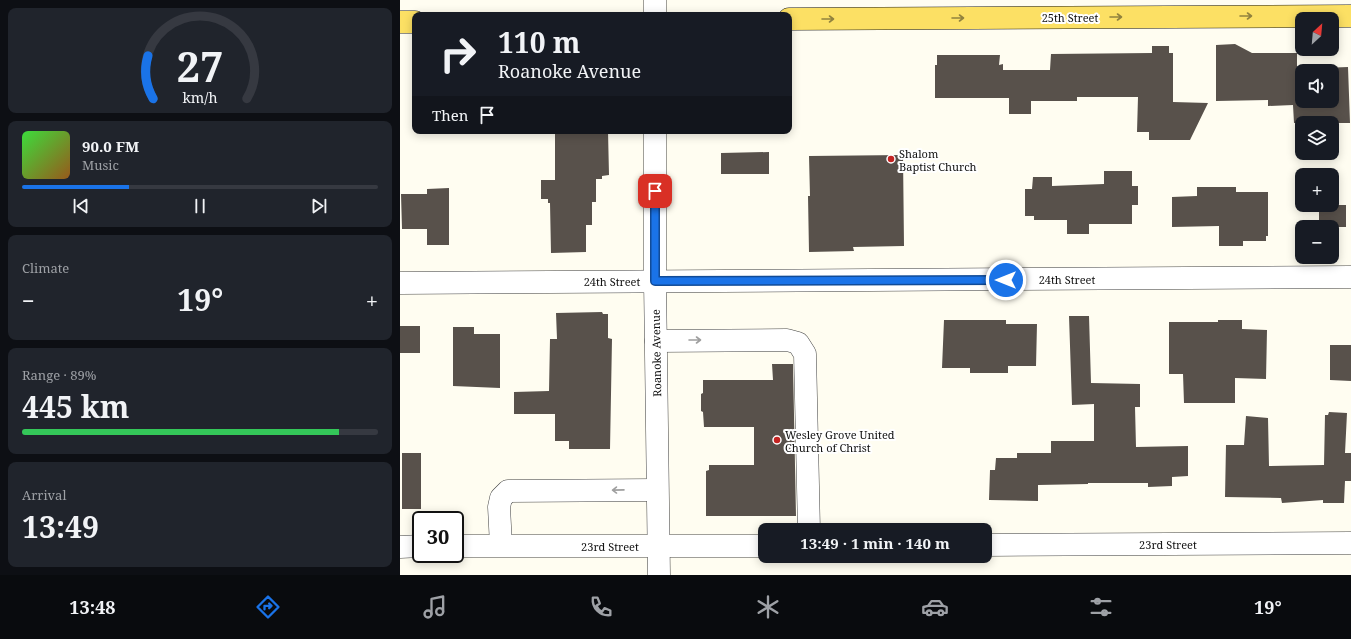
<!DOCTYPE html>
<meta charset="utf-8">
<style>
:root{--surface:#171b24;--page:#20242c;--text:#f1f3f6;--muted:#9ea1a6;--line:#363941;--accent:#1a73e8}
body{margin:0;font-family:"Noto Serif",serif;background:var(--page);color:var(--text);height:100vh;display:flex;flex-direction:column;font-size:15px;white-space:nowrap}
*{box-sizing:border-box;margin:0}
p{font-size:13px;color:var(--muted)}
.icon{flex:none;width:22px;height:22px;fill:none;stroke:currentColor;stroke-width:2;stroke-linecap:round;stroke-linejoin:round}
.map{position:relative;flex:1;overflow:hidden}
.side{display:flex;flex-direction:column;gap:8px;padding:8px;background:#0d0f14;width:400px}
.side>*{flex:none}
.top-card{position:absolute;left:12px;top:12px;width:380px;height:122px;border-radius:8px;box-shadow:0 2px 10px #0003;background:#171b24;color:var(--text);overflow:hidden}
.needle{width:26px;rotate:26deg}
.buttons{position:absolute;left:895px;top:12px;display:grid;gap:8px}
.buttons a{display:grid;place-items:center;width:44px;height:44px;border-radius:8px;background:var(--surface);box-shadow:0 2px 10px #0003;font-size:20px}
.speed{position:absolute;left:12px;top:511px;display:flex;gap:8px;font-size:20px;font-weight:700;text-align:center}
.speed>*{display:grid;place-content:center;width:52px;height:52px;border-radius:50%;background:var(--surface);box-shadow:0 2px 10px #0003;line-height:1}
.speed .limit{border:2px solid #111;border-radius:6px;background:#fff;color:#111}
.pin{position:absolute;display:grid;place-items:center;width:34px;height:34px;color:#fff;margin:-17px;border-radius:8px;box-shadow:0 2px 6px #0006}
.me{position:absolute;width:44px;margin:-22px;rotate:270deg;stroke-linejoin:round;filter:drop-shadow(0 0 3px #0008)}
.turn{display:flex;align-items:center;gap:14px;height:84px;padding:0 20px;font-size:18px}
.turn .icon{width:52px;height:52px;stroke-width:2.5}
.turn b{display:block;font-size:28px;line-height:34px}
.then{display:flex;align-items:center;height:38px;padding:0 20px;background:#0003;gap:8px;font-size:15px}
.big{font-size:30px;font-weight:700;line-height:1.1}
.side .tile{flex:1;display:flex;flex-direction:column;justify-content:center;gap:6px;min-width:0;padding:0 14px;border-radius:8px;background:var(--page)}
.side .dial{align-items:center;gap:0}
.dial svg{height:104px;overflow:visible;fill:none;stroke:var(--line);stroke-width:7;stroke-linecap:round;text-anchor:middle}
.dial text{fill:var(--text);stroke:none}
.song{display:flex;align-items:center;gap:12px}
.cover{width:48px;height:48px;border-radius:6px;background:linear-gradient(135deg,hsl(120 70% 55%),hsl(30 70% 35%))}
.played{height:4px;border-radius:2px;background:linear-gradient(90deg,var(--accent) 30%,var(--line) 30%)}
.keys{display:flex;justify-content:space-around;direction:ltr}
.heat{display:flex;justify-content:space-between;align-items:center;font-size:22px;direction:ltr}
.charge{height:6px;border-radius:3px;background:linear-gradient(90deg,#34c759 89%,var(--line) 0)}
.trip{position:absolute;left:358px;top:523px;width:234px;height:40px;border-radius:8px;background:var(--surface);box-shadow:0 2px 10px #0003;font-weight:700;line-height:40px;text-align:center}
.dock{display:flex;height:64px;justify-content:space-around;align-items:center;background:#090b0e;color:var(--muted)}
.dock .icon{width:28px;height:28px}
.dock .current{color:var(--accent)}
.dock b{font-size:18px;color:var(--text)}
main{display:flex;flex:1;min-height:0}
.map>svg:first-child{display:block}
</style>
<main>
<section class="side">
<div class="tile dial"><svg viewBox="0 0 100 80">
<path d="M14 69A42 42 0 1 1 86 69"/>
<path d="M14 69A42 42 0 0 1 10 36" stroke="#1a73e8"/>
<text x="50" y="56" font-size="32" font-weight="700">27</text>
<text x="50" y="72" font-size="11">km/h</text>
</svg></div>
<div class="tile">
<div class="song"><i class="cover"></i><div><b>90.0 FM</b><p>Music</p></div></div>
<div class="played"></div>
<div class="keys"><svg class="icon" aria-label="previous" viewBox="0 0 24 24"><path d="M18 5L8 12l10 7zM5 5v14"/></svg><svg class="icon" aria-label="pause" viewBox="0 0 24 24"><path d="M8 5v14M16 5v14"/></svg><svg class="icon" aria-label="next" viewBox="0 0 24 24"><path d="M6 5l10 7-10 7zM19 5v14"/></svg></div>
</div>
<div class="tile"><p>Climate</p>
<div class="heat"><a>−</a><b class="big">19°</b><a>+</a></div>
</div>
<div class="tile"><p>Range · 89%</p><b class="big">445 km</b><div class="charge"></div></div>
<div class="tile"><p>Arrival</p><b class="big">13:49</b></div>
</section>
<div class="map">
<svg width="951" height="575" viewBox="0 0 951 575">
<rect width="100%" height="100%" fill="#fffdf1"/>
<g fill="#58514b" fill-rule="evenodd">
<path d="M835 44 852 53H897V69L948 67 950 123H894L893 105 868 106V100L816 101V45ZM902 71H932V101H902Z"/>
<polygon points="752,46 769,46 769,53 773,53 773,102 808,103 790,140 749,140 749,132 737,132 738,97 677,97 677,101 631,101 631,114 609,114 609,98 535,98 535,65 537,65 537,55 600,55 599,65 603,64 603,70 650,70 651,54 752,53"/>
<polygon points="155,131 208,131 209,175 202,176 202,179 196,179 196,202 192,202 192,225 186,225 186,252 151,253 150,203 148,203 148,199 141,199 141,180 155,180"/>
<polygon points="369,152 369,174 321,174 321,153"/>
<polygon points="503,155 504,246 453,247 454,251 409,252 408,196 410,196 409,156"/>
<polygon points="704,171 732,171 732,186 738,186 738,205 732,205 732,224 689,224 689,234 667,234 667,220 634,220 634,216 625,216 625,189 632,189 633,177 652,177 652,186 704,184"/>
<polygon points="797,187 836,187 836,192 868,192 868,236 866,236 866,241 843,241 843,246 819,246 819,226 772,227 772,197 797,196"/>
<polygon points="49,188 49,245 27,245 27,229 2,229 1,194 27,194 27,189"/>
<rect x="919" y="205" width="27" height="22"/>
<polygon points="202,312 203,314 208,314 208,338 212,339 210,449 169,449 169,441 155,441 155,414 114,414 114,392 149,391 150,339 157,339 156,313"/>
<polygon points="669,316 689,316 691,383 740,384 740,407 735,407 736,447 788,446 788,476 772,477 772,486 748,487 748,483 688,483 688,484 638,485 638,501 589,500 590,470 595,470 596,458 617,458 617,453 651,453 651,441 694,441 694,404 672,405"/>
<polygon points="544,320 606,320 606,324 637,324 636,366 608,366 608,373 570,373 570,368 542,368"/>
<polygon points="818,320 842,320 842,329 867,330 866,379 835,378 835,403 784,403 783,374 769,374 769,322 818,322"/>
<rect x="0" y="326" width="20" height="27"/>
<polygon points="53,327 74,327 74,334 100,334 100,388 53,386"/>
<polygon points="930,345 951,345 951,381 930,380"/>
<polygon points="372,364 393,364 396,516 306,516 306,471 309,470 309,465 354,465 354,427 304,427 303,412 301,411 301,394 303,393 303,380 373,380"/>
<polygon points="929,412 947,413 945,453 951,453 951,481 945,481 944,503 923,503 923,500 882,503 881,498 825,497 826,445 844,445 846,416 868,418 869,466 924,465 925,415 928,415"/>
<rect x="2" y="453" width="19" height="56"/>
</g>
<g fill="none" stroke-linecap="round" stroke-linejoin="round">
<g stroke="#424242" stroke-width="23">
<g id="minor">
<polyline points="255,0 255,15"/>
<polyline points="255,131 255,281 259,575"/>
<polyline points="0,283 951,277"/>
<polyline points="256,341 387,340 398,343 405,354 409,530"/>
<polyline points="101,545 99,507 101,498 108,491 257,490"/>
<polyline points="585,545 951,543"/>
<polyline points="55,546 365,546"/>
<polyline points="0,547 21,546"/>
</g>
</g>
<g stroke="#202020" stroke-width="23">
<g id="major">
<polyline points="389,19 951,16"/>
<polyline points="0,22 15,22"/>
</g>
</g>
<use href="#minor" stroke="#fff" stroke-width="22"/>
<use href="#major" stroke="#fce064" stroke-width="22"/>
</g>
<defs><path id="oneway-shaft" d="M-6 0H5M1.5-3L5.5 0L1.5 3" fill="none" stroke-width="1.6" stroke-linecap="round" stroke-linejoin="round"/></defs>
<g stroke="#91823e">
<use href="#oneway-shaft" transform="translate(846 16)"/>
<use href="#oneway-shaft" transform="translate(716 17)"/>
<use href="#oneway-shaft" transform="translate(558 18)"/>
<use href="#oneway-shaft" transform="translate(428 19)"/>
</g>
<g stroke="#9f9f9f">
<use href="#oneway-shaft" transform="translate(295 340)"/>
<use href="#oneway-shaft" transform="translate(218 490) rotate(179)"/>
</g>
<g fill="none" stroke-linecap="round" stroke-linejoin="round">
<g stroke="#114b97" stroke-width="10">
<polyline id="route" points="255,191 255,281 606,280"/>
</g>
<use href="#route" stroke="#1a73e8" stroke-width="7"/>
</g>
<g fill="#c42422" stroke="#fff" stroke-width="1.5">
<circle cx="491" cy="159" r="4"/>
<circle cx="377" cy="440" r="4"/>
</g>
<g text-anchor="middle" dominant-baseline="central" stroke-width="4" stroke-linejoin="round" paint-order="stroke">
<g font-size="11" fill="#0f0f0f" stroke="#fff">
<text x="670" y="17">25th Street</text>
<text x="667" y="279">24th Street</text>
<text x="212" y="281">24th Street</text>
<text transform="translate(256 353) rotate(-91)">Roanoke Avenue</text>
<text x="768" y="544">23rd Street</text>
<text x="210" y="546">23rd Street</text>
</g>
<g font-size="11" fill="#0f0f0f" stroke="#fff" text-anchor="start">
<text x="499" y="153">Shalom<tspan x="499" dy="13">Baptist Church</tspan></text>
<text x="385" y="434">Wesley Grove United<tspan x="385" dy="13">Church of Christ</tspan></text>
</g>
</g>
</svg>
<div class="buttons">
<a><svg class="needle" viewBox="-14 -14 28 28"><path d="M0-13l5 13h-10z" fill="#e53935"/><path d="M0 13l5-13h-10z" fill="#9ea1a6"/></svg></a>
<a><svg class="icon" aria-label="sound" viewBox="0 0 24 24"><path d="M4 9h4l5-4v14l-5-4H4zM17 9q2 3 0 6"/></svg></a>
<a><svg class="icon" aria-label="layers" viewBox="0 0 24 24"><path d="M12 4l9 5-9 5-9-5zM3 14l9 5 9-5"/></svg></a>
<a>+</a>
<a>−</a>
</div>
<div class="speed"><div class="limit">30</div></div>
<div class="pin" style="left:255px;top:191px;background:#d93025"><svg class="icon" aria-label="arrive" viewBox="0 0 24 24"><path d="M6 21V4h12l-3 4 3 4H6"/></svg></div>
<svg class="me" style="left:606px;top:280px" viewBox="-20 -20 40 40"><circle r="17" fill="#1a73e8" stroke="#fff" stroke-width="3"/><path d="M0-11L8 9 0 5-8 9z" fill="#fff"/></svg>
<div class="trip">13:49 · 1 min · 140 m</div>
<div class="top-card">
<div class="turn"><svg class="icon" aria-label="right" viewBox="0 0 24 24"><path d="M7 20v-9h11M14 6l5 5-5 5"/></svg><div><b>110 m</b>Roanoke Avenue</div></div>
<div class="then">Then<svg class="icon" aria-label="arrive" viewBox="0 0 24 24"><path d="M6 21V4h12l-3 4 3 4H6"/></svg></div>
</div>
</div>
</main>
<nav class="dock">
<b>13:48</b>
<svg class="icon current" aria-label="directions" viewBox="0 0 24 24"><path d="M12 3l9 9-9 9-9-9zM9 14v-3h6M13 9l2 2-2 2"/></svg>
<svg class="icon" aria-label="music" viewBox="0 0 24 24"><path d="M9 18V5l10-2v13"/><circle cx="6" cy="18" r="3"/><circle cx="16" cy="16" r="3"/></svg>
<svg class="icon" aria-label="phone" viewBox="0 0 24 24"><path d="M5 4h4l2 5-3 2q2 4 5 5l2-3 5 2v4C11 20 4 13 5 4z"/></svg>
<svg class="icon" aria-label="climate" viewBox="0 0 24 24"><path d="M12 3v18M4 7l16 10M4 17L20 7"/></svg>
<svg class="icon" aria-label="car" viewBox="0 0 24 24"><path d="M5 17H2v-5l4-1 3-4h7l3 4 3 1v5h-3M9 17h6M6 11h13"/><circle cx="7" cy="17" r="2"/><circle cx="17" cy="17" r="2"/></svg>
<svg class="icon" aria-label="filters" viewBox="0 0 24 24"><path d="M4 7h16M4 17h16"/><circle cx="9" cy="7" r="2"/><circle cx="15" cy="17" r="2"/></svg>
<b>19°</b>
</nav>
